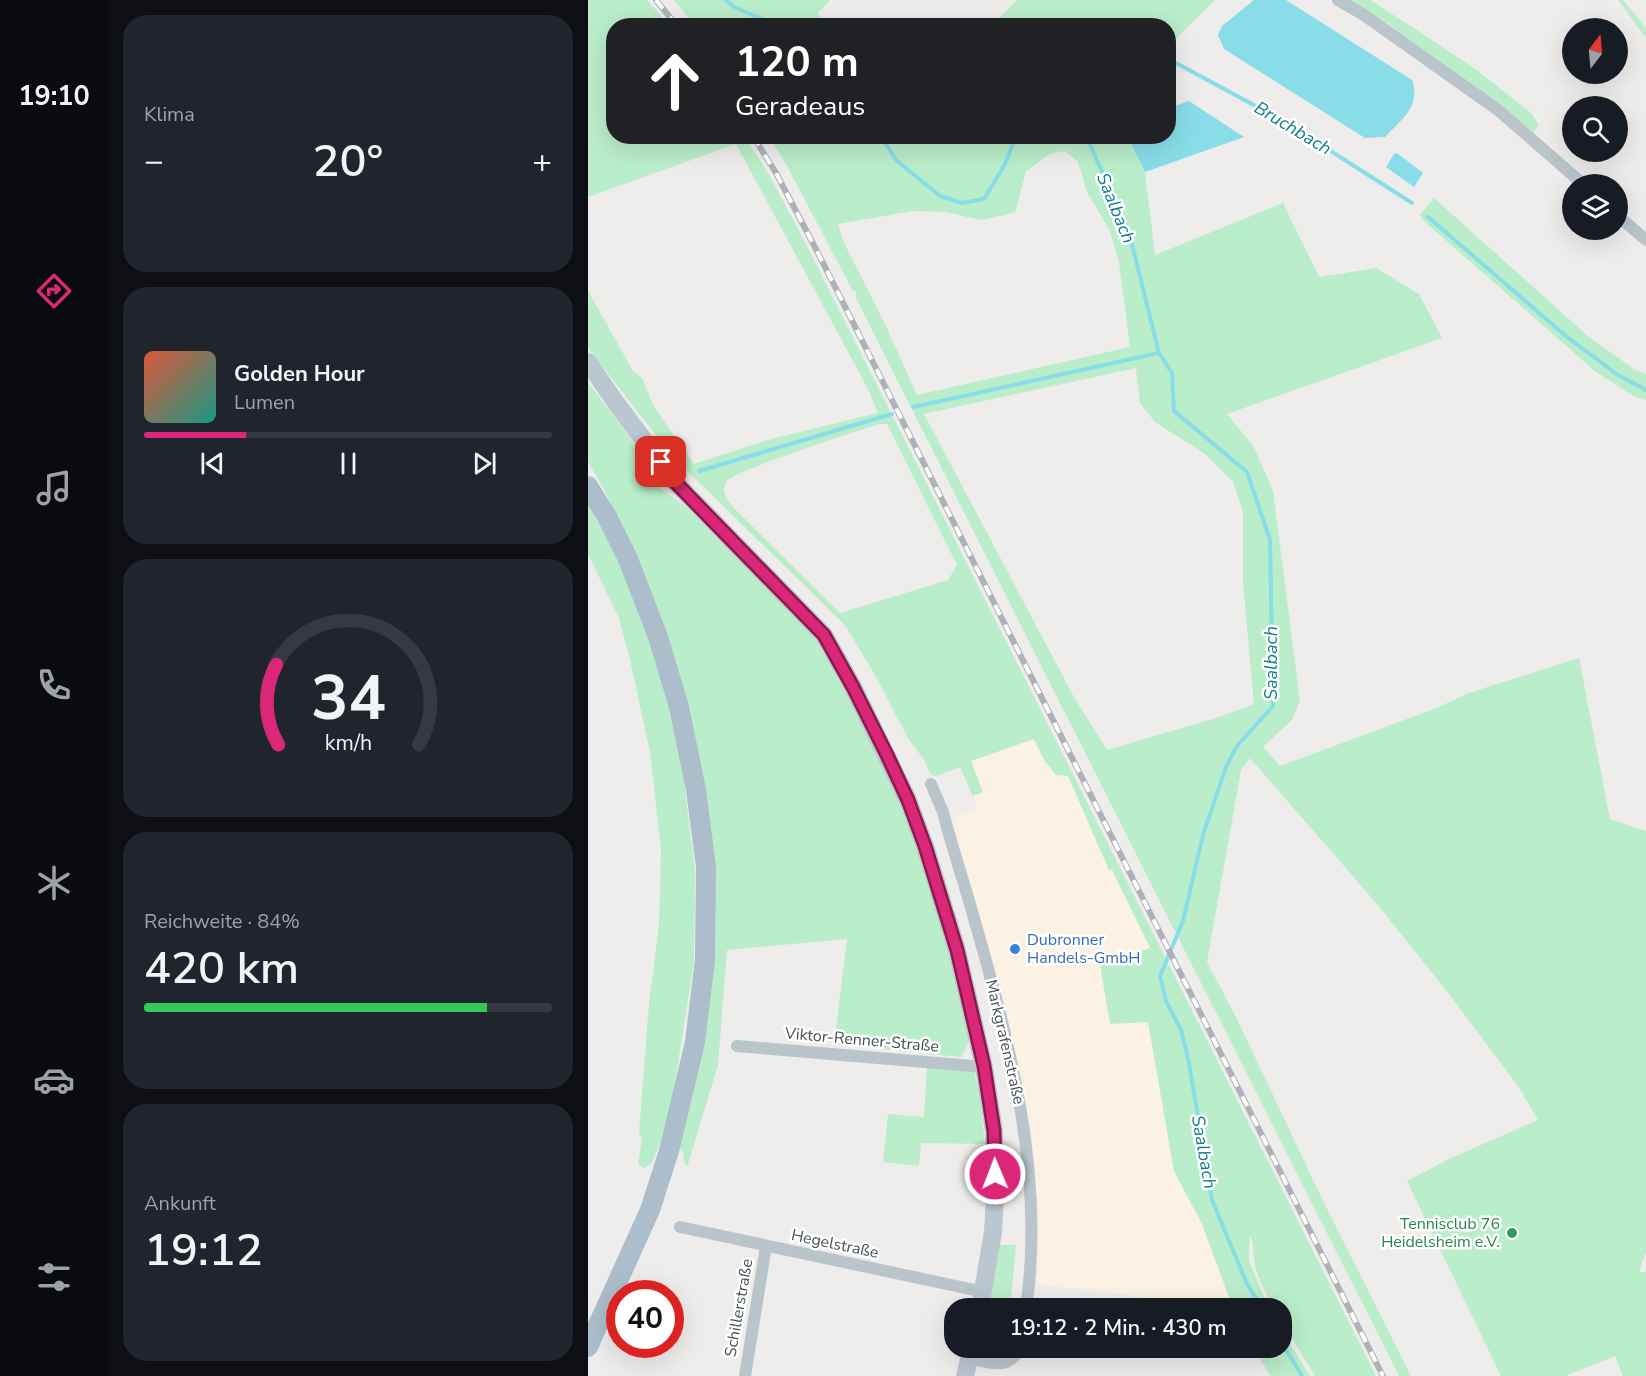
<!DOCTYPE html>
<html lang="de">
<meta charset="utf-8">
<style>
:root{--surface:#171b24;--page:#20242c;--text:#f1f3f6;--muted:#9ea1a6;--line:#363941;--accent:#db2777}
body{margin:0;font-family:"Nunito Sans",sans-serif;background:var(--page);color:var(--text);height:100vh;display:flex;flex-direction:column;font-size:22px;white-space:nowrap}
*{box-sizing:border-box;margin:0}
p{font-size:20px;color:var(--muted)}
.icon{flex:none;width:33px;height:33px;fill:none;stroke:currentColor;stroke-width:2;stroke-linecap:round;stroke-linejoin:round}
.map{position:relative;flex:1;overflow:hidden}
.side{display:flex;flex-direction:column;gap:15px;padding:15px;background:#0d0f14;width:480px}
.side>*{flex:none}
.banner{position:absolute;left:18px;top:18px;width:570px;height:126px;border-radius:24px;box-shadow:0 6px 24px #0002;background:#202124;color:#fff;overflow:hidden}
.needle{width:39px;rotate:16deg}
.tools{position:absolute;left:974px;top:18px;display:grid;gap:12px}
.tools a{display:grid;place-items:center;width:66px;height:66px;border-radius:50%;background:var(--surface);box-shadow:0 6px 24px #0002;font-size:30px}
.speed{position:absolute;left:18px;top:1280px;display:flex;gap:12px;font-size:30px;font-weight:700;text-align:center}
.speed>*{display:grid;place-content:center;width:78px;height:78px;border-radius:50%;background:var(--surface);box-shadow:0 6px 24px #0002;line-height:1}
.speed .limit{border:9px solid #d22;background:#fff;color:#111}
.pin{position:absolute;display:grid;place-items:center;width:51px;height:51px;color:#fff;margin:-26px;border-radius:12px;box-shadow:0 3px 9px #0006}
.me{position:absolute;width:66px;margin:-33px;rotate:359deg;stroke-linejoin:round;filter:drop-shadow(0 0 4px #0008)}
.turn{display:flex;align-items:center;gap:21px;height:126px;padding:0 30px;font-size:27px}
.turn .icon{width:78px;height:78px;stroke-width:2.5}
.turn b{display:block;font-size:42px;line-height:51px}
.big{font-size:45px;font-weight:600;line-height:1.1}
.side .card{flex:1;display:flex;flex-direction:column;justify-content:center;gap:9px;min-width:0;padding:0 21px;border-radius:24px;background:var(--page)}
.side .dial{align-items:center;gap:0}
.dial svg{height:156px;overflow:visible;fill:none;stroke:var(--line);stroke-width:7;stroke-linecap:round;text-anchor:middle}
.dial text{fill:var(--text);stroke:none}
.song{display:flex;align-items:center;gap:18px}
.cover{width:72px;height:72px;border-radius:9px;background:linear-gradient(135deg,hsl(10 70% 55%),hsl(170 70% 35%))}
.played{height:6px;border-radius:3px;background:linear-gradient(90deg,var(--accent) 25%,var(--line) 25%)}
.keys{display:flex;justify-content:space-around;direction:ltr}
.heat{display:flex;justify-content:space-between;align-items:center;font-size:33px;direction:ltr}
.charge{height:9px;border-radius:4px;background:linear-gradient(90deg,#34c759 84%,var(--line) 0)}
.trip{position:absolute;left:356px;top:1298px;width:348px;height:60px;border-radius:24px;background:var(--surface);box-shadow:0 6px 24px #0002;font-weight:600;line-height:60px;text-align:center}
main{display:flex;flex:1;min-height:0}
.dock{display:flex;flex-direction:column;width:108px;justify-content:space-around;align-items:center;background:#090b0e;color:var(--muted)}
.dock .icon{width:42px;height:42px}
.dock .selected{color:var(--accent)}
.dock b{font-size:27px;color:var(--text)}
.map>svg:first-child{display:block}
</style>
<main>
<nav class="dock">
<b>19:10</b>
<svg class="icon selected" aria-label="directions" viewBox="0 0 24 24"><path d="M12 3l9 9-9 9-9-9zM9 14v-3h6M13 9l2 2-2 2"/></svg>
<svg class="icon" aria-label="music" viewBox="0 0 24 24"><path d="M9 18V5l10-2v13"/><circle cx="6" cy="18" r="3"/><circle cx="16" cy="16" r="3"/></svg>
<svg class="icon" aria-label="phone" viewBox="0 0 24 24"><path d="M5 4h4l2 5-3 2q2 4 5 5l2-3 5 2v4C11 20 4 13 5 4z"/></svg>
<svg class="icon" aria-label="climate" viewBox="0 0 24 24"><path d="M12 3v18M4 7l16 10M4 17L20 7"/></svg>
<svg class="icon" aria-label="car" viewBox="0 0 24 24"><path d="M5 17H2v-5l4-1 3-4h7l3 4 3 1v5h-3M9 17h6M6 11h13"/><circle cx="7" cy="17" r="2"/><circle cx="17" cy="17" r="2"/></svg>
<svg class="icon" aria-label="filters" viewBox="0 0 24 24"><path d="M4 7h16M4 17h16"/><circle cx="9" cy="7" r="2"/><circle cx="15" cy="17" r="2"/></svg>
</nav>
<section class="side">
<div class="card"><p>Klima</p>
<div class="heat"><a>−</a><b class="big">20°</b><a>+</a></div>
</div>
<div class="card">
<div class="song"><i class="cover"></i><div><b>Golden Hour</b><p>Lumen</p></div></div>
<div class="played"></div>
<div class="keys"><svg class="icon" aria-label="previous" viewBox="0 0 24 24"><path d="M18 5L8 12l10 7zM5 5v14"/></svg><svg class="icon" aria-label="pause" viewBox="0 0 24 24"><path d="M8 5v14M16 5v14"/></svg><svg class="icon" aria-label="next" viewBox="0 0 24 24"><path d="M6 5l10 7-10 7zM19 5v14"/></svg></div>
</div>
<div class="card dial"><svg viewBox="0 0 100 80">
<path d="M14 69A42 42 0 1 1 86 69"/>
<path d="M14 69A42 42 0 0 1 13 28" stroke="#db2777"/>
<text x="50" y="56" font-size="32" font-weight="700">34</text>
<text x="50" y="72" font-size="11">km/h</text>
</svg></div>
<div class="card"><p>Reichweite · 84%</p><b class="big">420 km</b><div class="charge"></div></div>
<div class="card"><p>Ankunft</p><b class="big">19:12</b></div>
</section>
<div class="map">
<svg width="1058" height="1376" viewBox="0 0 1058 1376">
<rect width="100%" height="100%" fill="#efecec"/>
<polygon fill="#fbf2e4" points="446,739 456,760 480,776 521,870 524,870 563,948 522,1023 560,1022 586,1171 614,1224 645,1308 449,1284 451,1219 443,1128 414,993 366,826 370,817 390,810 385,796 394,792 382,762"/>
<g fill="#baedc9" fill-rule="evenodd">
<path d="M0 0H59L81 25 26 26V136L157 137 182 176 224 256 788 1376H727L693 1320V1308H686C678 1294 668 1275 666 1259 664 1250 667 1244 662 1236L661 1261 681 1308H645L614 1224 586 1171 560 1022 522 1024 512 965 562 948 524 870H521L480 776 468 775 456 760 446 739 383 761 395 792 385 796 372 767 348 776 343 775 336 760 320 738 287 675 257 625 85 457 0 348V291L45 371 54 378 66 407 106 464 183 439 290 413 280 389 148 144 0 197ZM291 424H299L369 565 360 580 252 613 144 506C139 498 132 490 139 481 148 470 269 431 291 424Z"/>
<polygon points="86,0 242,0 229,14 243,25 106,25"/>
<polygon points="429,0 627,0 581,45 580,26 484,26 482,24 480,26 404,25"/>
<polygon points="760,0 782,0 821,25 890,71 943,113 951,125 945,132 799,23"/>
<polygon points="1030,0 1035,0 1058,28 1058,38"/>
<path d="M181 137H540L557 172 567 255 695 203 731 277 788 268 831 294 854 338 639 414 666 447 685 491 712 701 704 720 675 747 692 766 846 709 881 693 991 658 1022 819 1058 831V1252L1051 1272H1058V1376H1035L1027 1356 977 1376H913L819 1181 863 1158 950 1120 930 1086 861 994 789 904 662 758 653 770 619 962 649 1019 735 1201 823 1376H811L267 296 269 294 268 291H265L199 166ZM477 151 490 162 499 192 522 231 531 262 542 347 329 395 297 324 256 243 250 224 325 211 358 212 392 220 427 213 438 171 462 154ZM548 368 552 403 567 422 617 454 645 482 655 511V582L666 704 628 718 519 750 487 699 336 414Z"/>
<polygon points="846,198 1001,337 1046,369 1058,374 1058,400 1047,397 1008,372 837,222 832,215"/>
<polygon points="0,382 54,454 58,470 65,483 98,507 226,636 294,756 343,885 382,1034 380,1044 373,1057 246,1044 259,939 139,950 130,1065 99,1167 96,1162 95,1151 91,1149 124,872 34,528 18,493 0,462"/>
<polygon points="0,503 44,586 79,688 93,758 107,870 106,962 84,1101 72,1144 63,1164 56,1168 50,1164 54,1138 51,1133 61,1004 71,925 73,850 62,752 42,660 31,618 0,554"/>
<polygon points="339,1066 386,1070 392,1098 397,1144 333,1143 331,1166 295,1162 300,1114 336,1117"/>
<polygon points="411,1245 428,1245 422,1308 401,1308"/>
<polygon points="693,1329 722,1376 683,1376 664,1347 693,1347"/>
</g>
<g fill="#88dde9">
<path d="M666 0H698L824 80C833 107 814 119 797 137L777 138 636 49 630 35 634 26Z"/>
<polygon points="601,101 656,137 557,172 540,137 580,136 581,108"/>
<polygon points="809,153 835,173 826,187 798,167 806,154"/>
</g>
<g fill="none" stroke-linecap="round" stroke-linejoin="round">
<g stroke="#88dde9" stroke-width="4">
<polyline points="138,0 146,7 190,26"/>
<polyline points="580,64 588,63 699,123 824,203"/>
<polyline points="293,136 308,160 352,196 374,203 396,199 417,164 428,136"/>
<polyline points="498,136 541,232 571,353 584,373 586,411 659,472 682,540 685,706 649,746 638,767 615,835 595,921 572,976 578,1001 593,1030 601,1063 624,1200 659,1284 674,1308"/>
<polyline points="840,217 979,337 1030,375 1058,390"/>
<polyline points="325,407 571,353"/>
<polyline points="111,471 304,414"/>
<polyline points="693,1341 714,1376"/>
</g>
<g stroke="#bac5cb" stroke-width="12">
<polyline points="750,0 776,15 910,110 995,184"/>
<polyline points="1029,215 1058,240"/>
<path d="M343 784 355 812C363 844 374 876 383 908 420 1037 458 1173 438 1308"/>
<polyline points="149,1046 396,1067"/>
<polyline points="92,1227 396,1292"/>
<path d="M382 1358C401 1363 422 1371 432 1347"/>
<polyline points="157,1376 178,1246"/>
</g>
<g stroke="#bac6d0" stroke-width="18">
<polyline points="0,362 28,403 87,482 236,635 265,687 320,800 337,846 369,950 396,1067 406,1131 407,1196 405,1232 392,1308"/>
<polyline points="377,1376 384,1347"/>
</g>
<polyline stroke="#acbecb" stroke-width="20" points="0,486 18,515 40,559 70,637 91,707 108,790 118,867 117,960 107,1042 81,1151 62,1210 0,1347"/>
<g stroke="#aeb2b6" stroke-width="6">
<g id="rail">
<polyline points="68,0 89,26"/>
<polyline points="165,136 188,173 230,253 795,1376"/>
</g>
</g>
<use href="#rail" stroke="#fff" stroke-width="4" stroke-dasharray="11" stroke-linecap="butt"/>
</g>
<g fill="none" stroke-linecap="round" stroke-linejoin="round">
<g stroke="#8e194d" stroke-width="15">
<polyline id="route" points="73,462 87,482 236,635 265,687 299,755 320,800 337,846 369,950 396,1066 406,1131 407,1174"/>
</g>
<use href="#route" stroke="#db2777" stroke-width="10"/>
</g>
<circle fill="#3f7fe0" stroke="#fff" stroke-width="2" cx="427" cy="949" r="6"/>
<circle fill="#2e9e5b" stroke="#fff" stroke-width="2" cx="924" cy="1233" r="6"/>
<g text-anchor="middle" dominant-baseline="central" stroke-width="5" stroke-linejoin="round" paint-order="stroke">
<g font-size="16" fill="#366cbe" stroke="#fff" text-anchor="start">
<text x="439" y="940">Dubronner<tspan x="439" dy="18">Handels-GmbH</tspan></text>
</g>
<g font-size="16" fill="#455159" stroke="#fff">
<text transform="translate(274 1040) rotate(5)">Viktor-Renner-Straße</text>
<text transform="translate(417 1042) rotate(77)">Markgrafenstraße</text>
<text transform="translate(247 1244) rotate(12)">Hegelstraße</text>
<text transform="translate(151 1308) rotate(-80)">Schillerstraße</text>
</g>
<g font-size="16" fill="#27864d" stroke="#fff" text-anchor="end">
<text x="912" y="1224">Tennisclub 76<tspan x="912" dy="18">Heidelsheim e.V.</tspan></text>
</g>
<g font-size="18" font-style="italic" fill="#107d8b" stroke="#fff">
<text transform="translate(705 128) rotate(31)">Bruchbach</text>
<text transform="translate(528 208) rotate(68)">Saalbach</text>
<text transform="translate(683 663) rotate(-90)">Saalbach</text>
<text transform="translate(616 1152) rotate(80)">Saalbach</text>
</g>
</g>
</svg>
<div class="tools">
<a><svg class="needle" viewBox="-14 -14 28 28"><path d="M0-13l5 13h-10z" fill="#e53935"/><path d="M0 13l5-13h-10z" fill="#9ea1a6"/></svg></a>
<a><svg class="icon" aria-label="search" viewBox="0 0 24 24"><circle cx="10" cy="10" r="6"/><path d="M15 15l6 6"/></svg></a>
<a><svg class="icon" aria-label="layers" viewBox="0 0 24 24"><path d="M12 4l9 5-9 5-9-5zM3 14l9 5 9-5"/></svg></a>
</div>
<div class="speed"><div class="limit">40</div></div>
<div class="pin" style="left:73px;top:462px;background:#d93025"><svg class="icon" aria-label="arrive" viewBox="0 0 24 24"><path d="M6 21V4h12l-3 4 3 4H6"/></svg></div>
<svg class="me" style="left:407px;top:1174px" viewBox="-20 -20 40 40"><circle r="17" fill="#db2777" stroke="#fff" stroke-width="3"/><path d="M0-11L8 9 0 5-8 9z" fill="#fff"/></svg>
<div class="trip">19:12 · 2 Min. · 430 m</div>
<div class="banner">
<div class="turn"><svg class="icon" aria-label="ahead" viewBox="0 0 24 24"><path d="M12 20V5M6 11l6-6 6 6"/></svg><div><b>120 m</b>Geradeaus</div></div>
</div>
</div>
</main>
